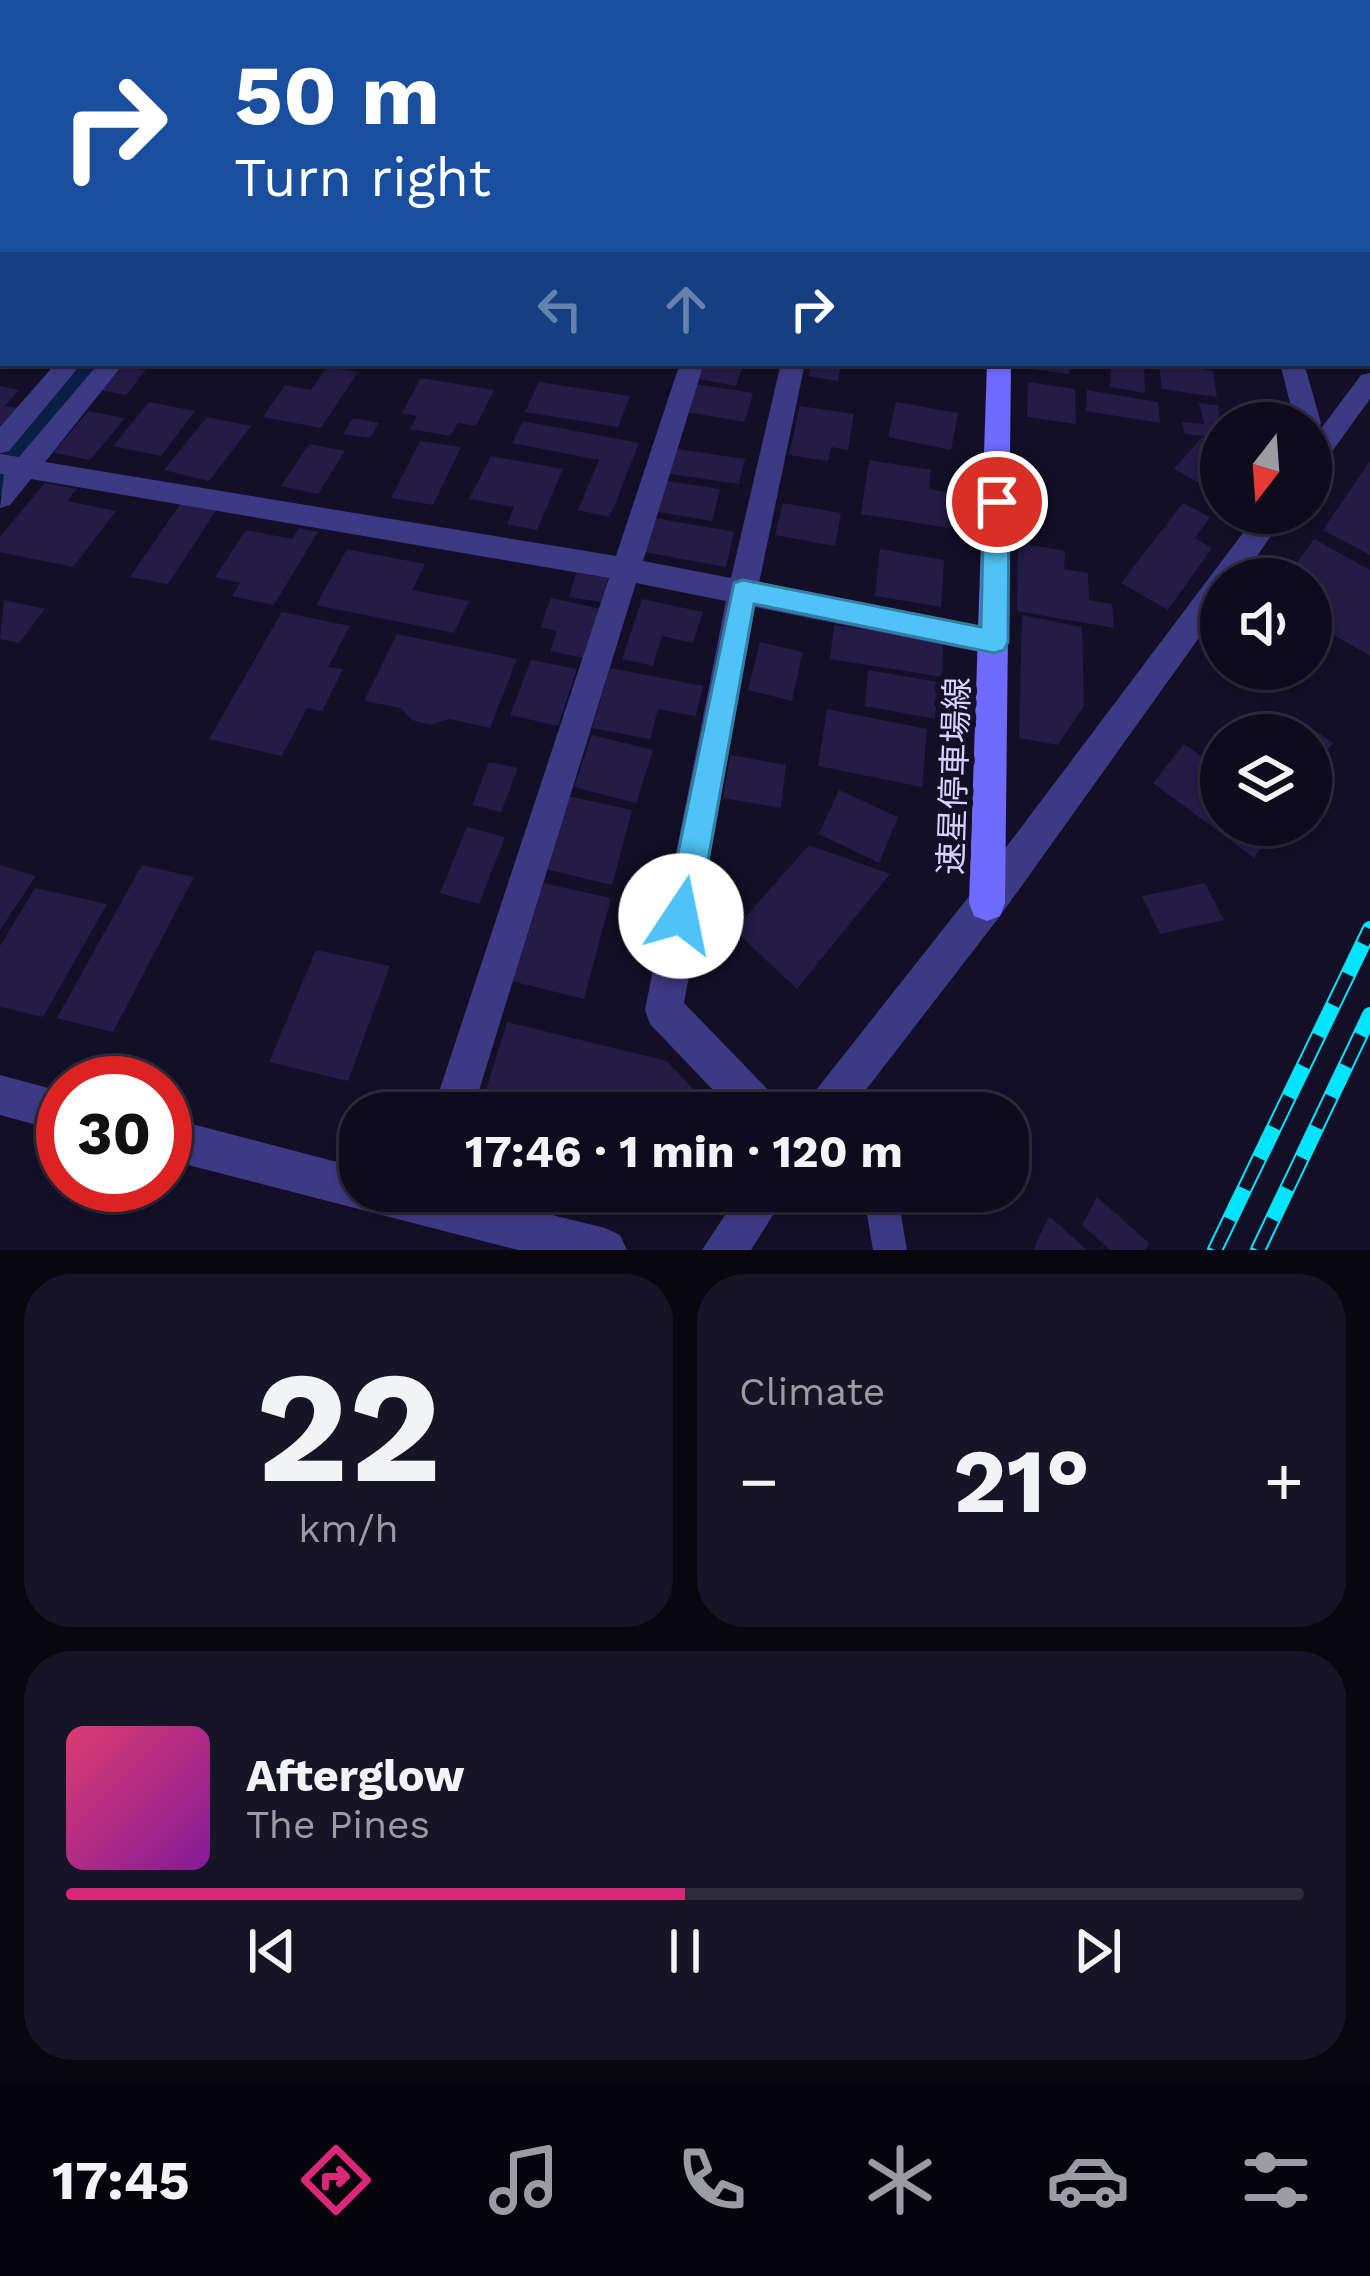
<!DOCTYPE html>
<meta charset="utf-8">
<style>
:root{--surface:#0e0b1c;--page:#171425;--text:#f1f3f6;--muted:#9b9ba3;--line:#2e2b3b;--accent:#db2777}
body{margin:0;font-family:"Work Sans","Noto Sans JP",sans-serif;background:var(--page);color:var(--text);height:100vh;display:flex;flex-direction:column;font-size:45px;white-space:nowrap}
*{box-sizing:border-box;margin:0}
p{font-size:39px;color:var(--muted)}
.icon{flex:none;width:66px;height:66px;fill:none;stroke:currentColor;stroke-width:2;stroke-linecap:round;stroke-linejoin:round}
.map{position:relative;height:1250px;overflow:hidden}
.drawer{display:flex;flex-direction:column;gap:24px;padding:24px;background:#08060f;flex:1}
.drawer>*{flex:none}
.top-card{position:absolute;left:0px;top:0px;width:1371px;height:366px;box-shadow:0 3px 9px #0004,0 0 0 3px var(--line);background:#1a4fa0;color:#fff;overflow:hidden}
.needle{width:78px;rotate:197deg}
.fabs{position:absolute;left:1200px;top:402px;display:grid;gap:24px}
.fabs a{display:grid;place-items:center;width:132px;height:132px;border-radius:50%;background:var(--surface);box-shadow:0 3px 9px #0004,0 0 0 3px var(--line);font-size:60px}
.speed{position:absolute;left:36px;top:1056px;display:flex;gap:24px;font-size:60px;font-weight:700;text-align:center}
.speed>*{display:grid;place-content:center;width:156px;height:156px;border-radius:50%;background:var(--surface);box-shadow:0 3px 9px #0004,0 0 0 3px var(--line);line-height:1}
.speed .limit{border:18px solid #d22;background:#fff;color:#111}
.pin{position:absolute;display:grid;place-items:center;width:102px;height:102px;color:#fff;margin:-51px;border:6px solid #fff;border-radius:50%;box-shadow:0 3px 12px #0007}
.me{position:absolute;width:132px;margin:-66px;rotate:11deg;stroke-linejoin:round;filter:drop-shadow(0 0 9px #0008)}
.turn{display:flex;align-items:center;gap:42px;height:252px;padding:0 36px;font-size:54px}
.turn .icon{width:156px;height:156px;stroke-width:2.5}
.turn b{display:block;font-size:84px;line-height:102px}
.lanes{display:flex;align-items:center;height:114px;padding:0 36px;background:#0003;justify-content:center;gap:60px;direction:ltr}
.lanes .off{opacity:.35}
.big{font-size:90px;font-weight:700;line-height:1.1}
.drawer .widget{flex:1;display:flex;flex-direction:column;justify-content:center;gap:18px;min-width:0;padding:0 42px;border-radius:48px;background:var(--page)}
.drawer .dial{align-items:center;gap:0}
.dial b{font-size:156px;line-height:1}
.song{display:flex;align-items:center;gap:36px}
.cover{width:144px;height:144px;border-radius:18px;background:linear-gradient(135deg,hsl(340 70% 55%),hsl(290 70% 35%))}
.played{height:12px;border-radius:6px;background:linear-gradient(90deg,var(--accent) 50%,var(--line) 50%)}
.keys{display:flex;justify-content:space-around;direction:ltr}
.heat{display:flex;justify-content:space-between;align-items:center;font-size:66px;direction:ltr}
.drawer .tiles{flex:1;display:grid;gap:24px;grid-template-columns:1fr 1fr}
.widget:last-child{grid-column:span 2}
.trip{position:absolute;left:339px;top:1092px;width:690px;height:120px;border-radius:48px;background:var(--surface);box-shadow:0 3px 9px #0004,0 0 0 3px var(--line);font-weight:700;line-height:120px;text-align:center}
.tab-bar{display:flex;height:192px;justify-content:space-around;align-items:center;background:#06040b;color:var(--muted)}
.tab-bar .icon{width:84px;height:84px}
.tab-bar .selected{color:var(--accent)}
.tab-bar b{font-size:54px;color:var(--text)}
.map>svg:first-child{display:block}
</style>
<div class="map">
<svg width="1370" height="1250" viewBox="0 0 1370 1250">
<rect width="100%" height="100%" fill="#130f26"/>
<g fill="none" stroke-linecap="round" stroke-linejoin="round">
<g fill="#0a1f44" fill-rule="evenodd">
<polygon points="377,0 418,0 375,3"/>
<polygon points="59,363 121,363 23,489 0,496 0,430"/>
</g>
</g>
<g fill="#241b47">
<polygon points="700,363 744,363 736,386 694,378"/>
<polygon points="811,363 841,363 838,381 808,376"/>
<polygon points="1024,363 1069,363 1069,374 1024,368"/>
<polygon points="1111,363 1144,363 1145,393 1110,387"/>
<polygon points="1159,363 1213,371 1217,397 1162,389"/>
<polygon points="121,366 146,370 126,395 100,390"/>
<polygon points="327,367 358,372 321,428 263,417 285,385 311,390"/>
<polygon points="421,378 494,390 476,426 458,423 450,436 410,429 417,416 402,413"/>
<polygon points="539,382 630,396 618,427 525,412"/>
<polygon points="1028,382 1075,389 1076,424 1027,417"/>
<polygon points="696,384 753,393 745,422 686,412"/>
<polygon points="0,386 19,390 5,406 20,408 0,430"/>
<polygon points="1087,390 1158,402 1160,423 1086,411"/>
<polygon points="149,402 195,411 161,456 113,446"/>
<polygon points="896,402 958,413 951,450 888,437"/>
<polygon points="1199,403 1218,405 1221,438 1185,434 1182,422 1204,424"/>
<polygon points="800,406 854,414 848,450 831,447 828,461 789,455"/>
<polygon points="88,411 125,418 90,460 53,453"/>
<polygon points="207,417 251,426 209,481 164,470"/>
<polygon points="353,418 379,423 370,438 343,434"/>
<polygon points="523,421 639,443 610,517 578,510 599,460 512,443"/>
<polygon points="1202,437 1221,447 1221,495 1174,469"/>
<polygon points="420,441 461,447 433,505 391,498"/>
<polygon points="309,444 345,451 318,494 281,486"/>
<polygon points="671,448 745,459 739,484 664,473"/>
<polygon points="491,456 563,469 537,530 507,524 514,507 469,499"/>
<polygon points="869,460 931,470 929,489 951,493 949,528 861,514"/>
<polygon points="1370,461 1370,555 1323,530"/>
<polygon points="667,481 720,489 712,521 658,512"/>
<polygon points="45,483 77,489 67,501 116,511 73,567 0,552 0,537"/>
<polygon points="181,503 217,509 168,584 130,577"/>
<polygon points="783,503 841,513 835,546 775,535"/>
<polygon points="1183,503 1210,517 1195,538 1212,548 1168,610 1121,583"/>
<polygon points="650,517 734,532 726,567 639,551"/>
<polygon points="299,528 318,532 274,605 232,596 240,583 215,577 246,530 292,539"/>
<polygon points="1314,539 1370,570 1370,656 1322,628 1326,621 1311,612 1311,579 1285,579"/>
<polygon points="1018,543 1065,551 1064,569 1088,573 1089,600 1112,604 1114,628 1017,611"/>
<polygon points="347,549 425,564 412,590 469,601 454,633 316,605"/>
<polygon points="880,549 944,560 941,607 875,596"/>
<polygon points="576,573 608,578 601,602 569,597"/>
<polygon points="551,598 602,609 584,658 550,651 557,631 540,627"/>
<polygon points="642,599 703,612 693,643 662,636 653,666 622,659"/>
<polygon points="4,600 45,609 19,643 0,639"/>
<polygon points="282,612 350,626 328,667 343,669 322,711 307,708 282,756 209,739"/>
<polygon points="1022,615 1082,627 1084,706 1058,745 1019,738"/>
<polygon points="834,625 943,642 942,677 830,659"/>
<polygon points="397,634 517,659 490,728 449,719 430,725 412,720 401,708 364,701"/>
<polygon points="760,642 803,652 792,701 748,690"/>
<polygon points="531,660 577,669 558,726 510,715"/>
<polygon points="610,668 703,686 696,716 658,709 650,739 592,728"/>
<polygon points="868,670 937,682 936,719 865,706"/>
<polygon points="827,709 927,729 922,787 818,766"/>
<polygon points="1300,720 1333,743 1311,770 1311,735 1287,735"/>
<polygon points="592,735 653,750 636,803 574,787"/>
<polygon points="1184,744 1221,770 1221,825 1277,825 1254,858 1153,783"/>
<polygon points="730,755 786,765 781,808 723,798"/>
<polygon points="489,762 518,768 501,812 472,805"/>
<polygon points="839,790 898,817 879,863 819,834"/>
<polygon points="568,796 632,810 612,885 545,869"/>
<polygon points="467,827 505,837 479,904 440,893"/>
<polygon points="809,845 890,874 797,989 734,930"/>
<polygon points="0,865 36,876 0,930"/>
<polygon points="142,865 194,877 113,1032 57,1018"/>
<polygon points="538,882 611,898 584,999 507,980"/>
<polygon points="1205,883 1224,920 1160,934 1142,896"/>
<polygon points="35,888 107,904 43,1017 0,1007 0,946"/>
<polygon points="316,950 390,966 348,1081 269,1062"/>
<polygon points="507,1022 667,1061 707,1104 699,1113 479,1113"/>
<polygon points="1097,1197 1149,1243 1145,1250 1110,1250 1082,1225"/>
<polygon points="1049,1216 1087,1250 1033,1250"/>
</g>
<g fill="none" stroke-linecap="round" stroke-linejoin="round">
<g fill="#3d3a85" fill-rule="evenodd">
<polygon points="603,0 617,0 602,3"/>
<polygon points="1198,0 1212,0 1213,3 1199,3"/>
<polygon points="3,156 3,168 0,169 0,157"/>
<polygon points="863,1191 897,1191 907,1250 873,1250"/>
</g>
<g fill="#3d3a85" fill-rule="evenodd">
<rect x="0" y="241" width="3" height="14"/>
<polygon points="56,363 82,363 9,451 0,453 0,427"/>
<polygon points="99,363 124,363 45,462 616,556 680,363 704,363 643,561 731,578 781,363 805,363 759,583 994,629 1005,633 1009,642 1005,651 994,655 755,607 684,1003 777,1099 783,1113 735,1113 650,1024 645,1010 726,601 636,583 472,1113 432,1113 609,578 31,479 10,505 0,508 4,474 0,474 0,454 19,457"/>
<polygon points="1280,363 1304,363 1321,423 1317,429 1311,431 1311,423 1295,423"/>
<polygon points="1370,373 1370,399 1320,468 1311,471 1311,442 1361,375"/>
<polygon points="1258,513 1287,513 1241,579 1221,579 1221,607 1000,916 987,921 974,916 969,903 974,890"/>
</g>
<g fill="#3d3a85" fill-rule="evenodd">
<rect x="0" y="80" width="3" height="10"/>
<polygon points="987,885 1000,890 1005,903 1000,916 848,1113 803,1113 809,1099 974,890"/>
<polygon points="0,1075 63,1092 63,1132 0,1115"/>
<polygon points="165,1117 360,1168 360,1191 454,1191 605,1228 620,1235 627,1250 518,1250 165,1159"/>
<polygon points="741,1191 788,1191 751,1250 702,1250"/>
</g>
<g fill="#6f6bff" fill-rule="evenodd">
<rect x="981" y="0" width="16" height="3"/>
<rect x="1368" y="172" width="2" height="12"/>
<polygon points="987,363 1011,363 1005,903 1000,916 987,921 974,916 969,903"/>
</g>
<g stroke="#00e5ff" stroke-width="16">
<g id="rail">
<polyline points="1215,1250 1370,929"/>
<polyline points="1258,1250 1370,1015"/>
</g>
</g>
<use href="#rail" stroke="#130f26" stroke-width="12" stroke-dasharray="34" stroke-linecap="butt"/>
</g>
<polygon fill="#4fc3f7" stroke="#337fa1" stroke-width="3" points="997,493 1009,502 1008,642 1004,650 994,653 754,604 698,916 693,928 681,933 670,928 665,916 734,583 743,580 981,627 984,502"/>
<g text-anchor="middle" dominant-baseline="central" stroke-width="12" stroke-linejoin="round" paint-order="stroke">
<g font-size="33" fill="#d9d4ff" stroke="#130f26">
<text transform="translate(954 776) rotate(-88)">速星停車場線</text>
</g>
</g>
</svg>
<div class="fabs">
<a><svg class="needle" viewBox="-14 -14 28 28"><path d="M0-13l5 13h-10z" fill="#e53935"/><path d="M0 13l5-13h-10z" fill="#9b9ba3"/></svg></a>
<a><svg class="icon" aria-label="sound" viewBox="0 0 24 24"><path d="M4 9h4l5-4v14l-5-4H4zM17 9q2 3 0 6"/></svg></a>
<a><svg class="icon" aria-label="layers" viewBox="0 0 24 24"><path d="M12 4l9 5-9 5-9-5zM3 14l9 5 9-5"/></svg></a>
</div>
<div class="speed"><div class="limit">30</div></div>
<div class="pin" style="left:997px;top:502px;background:#d93025"><svg class="icon" aria-label="arrive" viewBox="0 0 24 24"><path d="M6 21V4h12l-3 4 3 4H6"/></svg></div>
<svg class="me" style="left:681px;top:916px" viewBox="-20 -20 40 40"><circle r="19" fill="#fff"/><path d="M0-13L10 11 0 6-10 11z" fill="#4fc3f7"/></svg>
<div class="trip">17:46 · 1 min · 120 m</div>
<div class="top-card">
<div class="turn"><svg class="icon" aria-label="right" viewBox="0 0 24 24"><path d="M7 20v-9h11M14 6l5 5-5 5"/></svg><div><b>50 m</b>Turn right</div></div>
<div class="lanes"><svg class="icon off" aria-label="left" viewBox="0 0 24 24"><path d="M17 20v-9H6M10 6l-5 5 5 5"/></svg><svg class="icon off" aria-label="ahead" viewBox="0 0 24 24"><path d="M12 20V5M6 11l6-6 6 6"/></svg><svg class="icon" aria-label="right" viewBox="0 0 24 24"><path d="M7 20v-9h11M14 6l5 5-5 5"/></svg></div>
</div>
</div>
<section class="drawer">
<div class="tiles">
<div class="widget dial"><b>22</b><p>km/h</p></div>
<div class="widget"><p>Climate</p>
<div class="heat"><a>−</a><b class="big">21°</b><a>+</a></div>
</div>
<div class="widget">
<div class="song"><i class="cover"></i><div><b>Afterglow</b><p>The Pines</p></div></div>
<div class="played"></div>
<div class="keys"><svg class="icon" aria-label="previous" viewBox="0 0 24 24"><path d="M18 5L8 12l10 7zM5 5v14"/></svg><svg class="icon" aria-label="pause" viewBox="0 0 24 24"><path d="M8 5v14M16 5v14"/></svg><svg class="icon" aria-label="next" viewBox="0 0 24 24"><path d="M6 5l10 7-10 7zM19 5v14"/></svg></div>
</div>
</div>
</section>
<nav class="tab-bar">
<b>17:45</b>
<svg class="icon selected" aria-label="directions" viewBox="0 0 24 24"><path d="M12 3l9 9-9 9-9-9zM9 14v-3h6M13 9l2 2-2 2"/></svg>
<svg class="icon" aria-label="music" viewBox="0 0 24 24"><path d="M9 18V5l10-2v13"/><circle cx="6" cy="18" r="3"/><circle cx="16" cy="16" r="3"/></svg>
<svg class="icon" aria-label="phone" viewBox="0 0 24 24"><path d="M5 4h4l2 5-3 2q2 4 5 5l2-3 5 2v4C11 20 4 13 5 4z"/></svg>
<svg class="icon" aria-label="climate" viewBox="0 0 24 24"><path d="M12 3v18M4 7l16 10M4 17L20 7"/></svg>
<svg class="icon" aria-label="car" viewBox="0 0 24 24"><path d="M5 17H2v-5l4-1 3-4h7l3 4 3 1v5h-3M9 17h6M6 11h13"/><circle cx="7" cy="17" r="2"/><circle cx="17" cy="17" r="2"/></svg>
<svg class="icon" aria-label="filters" viewBox="0 0 24 24"><path d="M4 7h16M4 17h16"/><circle cx="9" cy="7" r="2"/><circle cx="15" cy="17" r="2"/></svg>
</nav>
